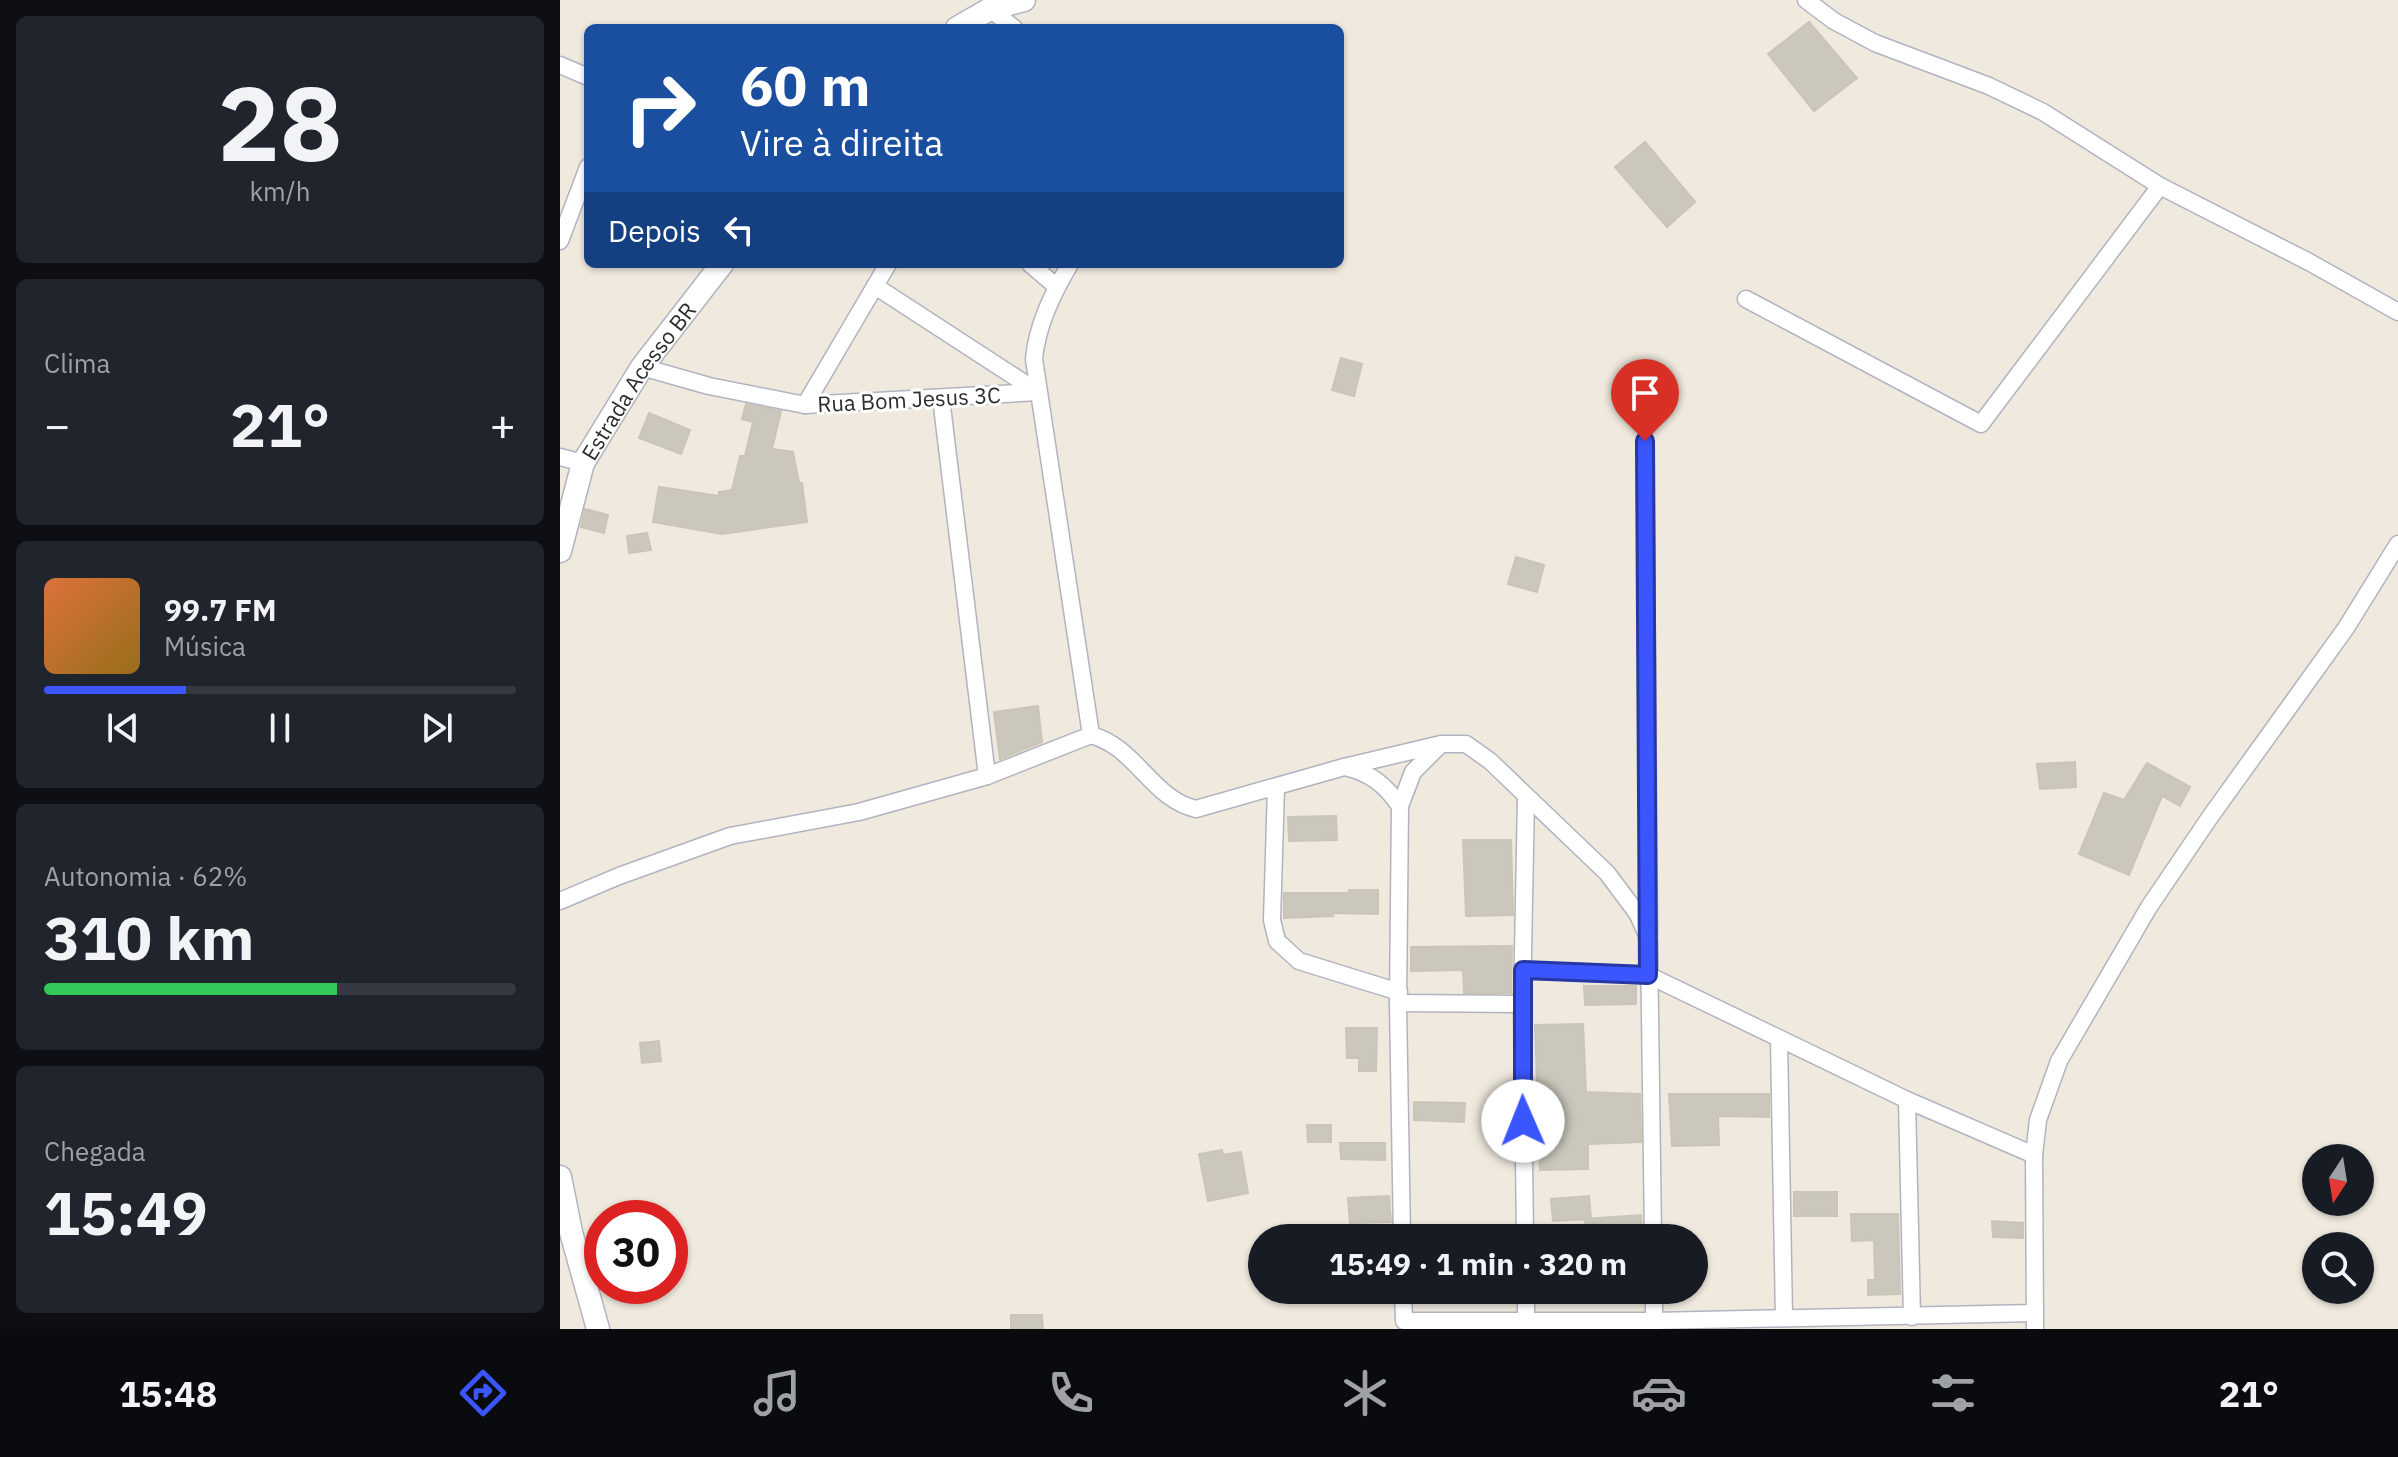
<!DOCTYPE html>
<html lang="pt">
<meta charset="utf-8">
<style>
:root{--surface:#171b24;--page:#20242c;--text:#f1f3f6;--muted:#9ea1a6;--line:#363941;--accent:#3b55ff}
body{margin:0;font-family:"IBM Plex Sans",sans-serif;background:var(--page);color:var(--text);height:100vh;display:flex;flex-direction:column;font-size:30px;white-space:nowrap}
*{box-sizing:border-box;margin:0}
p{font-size:26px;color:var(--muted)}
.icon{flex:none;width:44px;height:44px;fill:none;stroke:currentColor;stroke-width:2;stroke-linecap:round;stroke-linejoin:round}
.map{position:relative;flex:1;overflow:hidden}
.side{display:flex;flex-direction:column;gap:16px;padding:16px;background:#0d0f14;width:560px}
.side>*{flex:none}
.guide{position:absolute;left:24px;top:24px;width:760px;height:244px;border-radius:12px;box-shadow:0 2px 6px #0004;background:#1a4fa0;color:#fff;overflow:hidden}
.needle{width:52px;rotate:192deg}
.controls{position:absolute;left:1742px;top:1144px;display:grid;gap:16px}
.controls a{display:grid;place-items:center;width:72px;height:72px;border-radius:50%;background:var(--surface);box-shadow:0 2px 6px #0004;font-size:40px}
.speed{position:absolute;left:24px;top:1200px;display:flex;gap:16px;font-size:40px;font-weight:700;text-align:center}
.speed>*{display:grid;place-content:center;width:104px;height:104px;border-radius:50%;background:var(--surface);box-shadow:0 2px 6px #0004;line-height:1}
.speed .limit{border:12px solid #d22;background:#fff;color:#111}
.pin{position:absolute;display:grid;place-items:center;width:68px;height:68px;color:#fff;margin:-82px -34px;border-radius:50% 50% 50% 0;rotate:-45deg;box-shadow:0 0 8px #0007}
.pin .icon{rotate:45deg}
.me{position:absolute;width:88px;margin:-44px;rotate:359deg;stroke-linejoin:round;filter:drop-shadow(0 0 6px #0008)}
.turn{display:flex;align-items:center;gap:28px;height:168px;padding:0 24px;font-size:36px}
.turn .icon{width:104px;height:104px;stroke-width:2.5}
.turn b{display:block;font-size:56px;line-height:68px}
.then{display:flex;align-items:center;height:76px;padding:0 24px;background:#0003;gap:16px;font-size:30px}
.big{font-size:60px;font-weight:800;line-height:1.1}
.side .card{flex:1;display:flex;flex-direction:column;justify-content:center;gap:12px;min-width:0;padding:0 28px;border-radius:12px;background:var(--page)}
.side .dial{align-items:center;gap:0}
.dial b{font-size:104px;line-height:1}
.song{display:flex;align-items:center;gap:24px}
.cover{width:96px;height:96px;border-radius:12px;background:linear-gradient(135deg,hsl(20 70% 55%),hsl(40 70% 35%))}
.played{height:8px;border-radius:4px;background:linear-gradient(90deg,var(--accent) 30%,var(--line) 30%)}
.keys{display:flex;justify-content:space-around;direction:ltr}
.heat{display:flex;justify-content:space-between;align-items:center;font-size:44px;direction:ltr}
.charge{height:12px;border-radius:6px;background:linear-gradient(90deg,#34c759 62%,var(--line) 0)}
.trip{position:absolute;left:688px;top:1224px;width:460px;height:80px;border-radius:40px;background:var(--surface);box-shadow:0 2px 6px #0004;font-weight:800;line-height:80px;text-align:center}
.menu{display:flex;height:128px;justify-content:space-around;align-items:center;background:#090b0e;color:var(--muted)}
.menu .icon{width:56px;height:56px}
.menu .selected{color:var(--accent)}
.menu b{font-size:36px;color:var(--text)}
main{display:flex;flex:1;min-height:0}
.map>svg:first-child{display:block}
</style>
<main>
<section class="side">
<div class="card dial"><b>28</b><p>km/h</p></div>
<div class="card"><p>Clima</p>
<div class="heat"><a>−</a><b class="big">21°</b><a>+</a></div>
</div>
<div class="card">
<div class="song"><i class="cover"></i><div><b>99.7 FM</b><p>Música</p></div></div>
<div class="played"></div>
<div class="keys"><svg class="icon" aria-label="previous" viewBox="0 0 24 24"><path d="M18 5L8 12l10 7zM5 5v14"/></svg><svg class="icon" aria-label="pause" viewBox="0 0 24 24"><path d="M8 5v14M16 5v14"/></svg><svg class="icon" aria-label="next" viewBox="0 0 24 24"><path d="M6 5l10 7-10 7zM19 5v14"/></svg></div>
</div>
<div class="card"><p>Autonomia · 62%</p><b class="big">310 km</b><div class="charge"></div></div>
<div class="card"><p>Chegada</p><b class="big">15:49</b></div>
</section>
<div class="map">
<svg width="1838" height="1329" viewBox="0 0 1838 1329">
<rect width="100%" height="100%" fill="#efe9de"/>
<g fill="#cbc7bc" stroke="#cbc5b7" stroke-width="2">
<polygon points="1249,22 1297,78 1254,111 1208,54"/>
<polygon points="1085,142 1135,202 1107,227 1055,167"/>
<polygon points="781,358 802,364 794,396 772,390"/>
<polygon points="186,404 221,411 212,449 233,452 239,483 242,483 247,522 162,534 93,522 99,487 159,496 159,492 172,490 180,456 185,456 193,422 182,419"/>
<polygon points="89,413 130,430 121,454 79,438"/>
<polygon points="25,509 48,515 44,533 21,527"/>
<polygon points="87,533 91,550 69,553 67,536"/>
<polygon points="956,557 984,565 977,592 948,584"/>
<polygon points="478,706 482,742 440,759 434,712"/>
<polygon points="1515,762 1516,787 1480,789 1477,764"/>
<polygon points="1587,763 1630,787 1620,806 1602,796 1569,875 1519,854 1544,793 1564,800"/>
<polygon points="776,816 777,840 729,841 728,817"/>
<polygon points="903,840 951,840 953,915 906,916"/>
<polygon points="789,890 818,890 818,914 772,913 773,916 724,918 724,893 789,893"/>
<polygon points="952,946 951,993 904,993 903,970 851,971 851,947"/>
<polygon points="1024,986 1076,986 1076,1004 1025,1005"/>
<polygon points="1023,1024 1026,1092 1080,1094 1081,1142 1028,1144 1028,1169 980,1170 975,1025"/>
<polygon points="786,1028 817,1028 816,1071 799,1071 799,1058 787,1058"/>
<polygon points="99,1041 101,1061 82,1063 80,1043"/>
<polygon points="1109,1094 1209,1094 1209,1117 1158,1116 1159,1145 1112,1146"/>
<polygon points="854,1102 905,1103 904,1122 854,1120"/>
<polygon points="747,1125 771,1125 771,1142 748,1142"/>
<polygon points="780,1143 825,1143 825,1160 781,1159"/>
<polygon points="662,1150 663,1155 681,1152 688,1193 648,1201 639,1154"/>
<rect x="1234" y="1192" width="43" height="24"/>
<polygon points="829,1196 831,1222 790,1223 788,1198"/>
<polygon points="1029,1196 1031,1219 993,1221 991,1199"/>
<polygon points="1291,1214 1338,1214 1340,1294 1308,1295 1308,1280 1315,1280 1314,1240 1292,1241"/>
<polygon points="1081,1215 1082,1238 1026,1238 1025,1219"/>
<polygon points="1432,1221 1463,1223 1463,1238 1433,1237"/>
<polygon points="451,1315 482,1315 483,1329 451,1329"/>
</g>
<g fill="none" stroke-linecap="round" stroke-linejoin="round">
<g stroke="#b2b3c1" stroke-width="19">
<g id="street">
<polyline points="1246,0 1274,21 1315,43 1429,86 1483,112 1600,186 1749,262 1838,312"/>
<polyline points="430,9 454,28"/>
<polyline points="0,65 28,77"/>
<polyline points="0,241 28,167"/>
<polyline points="470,264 497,287"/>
<path d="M510 264C493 293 477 325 474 359L531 735C576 747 592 799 636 809L784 767 881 744H906L930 761 1047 873 1077 913 1089 939 1093 1238"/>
<polyline points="315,286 478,392"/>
<polyline points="1186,299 1421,424 1600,186"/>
<polyline points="82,367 149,386 245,405 478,392"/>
<polyline points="381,398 427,776"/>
<polyline points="245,405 328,264"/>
<polyline points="1085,441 1089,934"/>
<polyline points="0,457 23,463"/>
<path d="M785 767C811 773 825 785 840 806"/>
<polyline points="716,788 712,920 717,941 739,961 839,992"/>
<polyline points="0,901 59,876 170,836 299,812 427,776 531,735"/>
<polyline points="963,970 1088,975 1347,1100 1352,1317"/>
<polyline points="838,1003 962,1004"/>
<polyline points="1219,1040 1224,1318"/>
<polyline points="1347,1100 1474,1155"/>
<polyline points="842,1238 838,1003 840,806 853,772 880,745"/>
<polyline points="965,1238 962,1004 966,797"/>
<polyline points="843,1290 844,1321 1094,1321 1475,1313"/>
<polyline points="966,1290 966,1320"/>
<polyline points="1094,1290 1094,1329"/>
<polyline points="1475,1329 1474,1155 1478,1120 1499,1061 1589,907 1650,817 1786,628 1838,544"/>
</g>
</g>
<g stroke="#b2b3c1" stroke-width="25">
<g id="secondary">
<polyline points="397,28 430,9 464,0"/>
<path id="s1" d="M0 551 23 463 82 367 162 264"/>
<polyline points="0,1177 11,1232 38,1329"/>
</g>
</g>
<use href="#street" stroke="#fff" stroke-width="16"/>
<use href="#secondary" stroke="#fff" stroke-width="22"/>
</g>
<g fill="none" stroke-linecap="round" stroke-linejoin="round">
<g stroke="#2637a6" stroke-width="20">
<polyline id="route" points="963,1121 963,970 1088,975 1085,441"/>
</g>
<use href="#route" stroke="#3b55ff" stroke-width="14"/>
</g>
<g text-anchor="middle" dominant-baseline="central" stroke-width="6" stroke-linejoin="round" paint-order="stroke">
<g font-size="22" fill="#2d2d2d" stroke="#fff">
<text stroke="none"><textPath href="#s1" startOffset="190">Estrada Acesso BR</textPath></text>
<text transform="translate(349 399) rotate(-3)">Rua Bom Jesus 3C</text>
</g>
</g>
</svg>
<div class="controls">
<a><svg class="needle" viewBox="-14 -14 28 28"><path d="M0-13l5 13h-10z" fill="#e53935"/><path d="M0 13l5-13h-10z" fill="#9ea1a6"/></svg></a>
<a><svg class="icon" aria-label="search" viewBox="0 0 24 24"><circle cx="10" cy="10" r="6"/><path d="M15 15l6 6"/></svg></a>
</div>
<div class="speed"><div class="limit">30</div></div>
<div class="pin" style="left:1085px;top:441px;background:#d93025"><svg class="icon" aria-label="arrive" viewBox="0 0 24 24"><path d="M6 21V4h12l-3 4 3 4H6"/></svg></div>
<svg class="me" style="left:963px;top:1121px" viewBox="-20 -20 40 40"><circle r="19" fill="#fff"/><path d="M0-13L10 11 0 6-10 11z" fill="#3b55ff"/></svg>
<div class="trip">15:49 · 1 min · 320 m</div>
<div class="guide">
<div class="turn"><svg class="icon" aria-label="right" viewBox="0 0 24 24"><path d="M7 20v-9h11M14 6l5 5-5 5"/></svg><div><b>60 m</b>Vire à direita</div></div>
<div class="then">Depois<svg class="icon" aria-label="left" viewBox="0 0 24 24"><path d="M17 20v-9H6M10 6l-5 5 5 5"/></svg></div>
</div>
</div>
</main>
<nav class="menu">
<b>15:48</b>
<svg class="icon selected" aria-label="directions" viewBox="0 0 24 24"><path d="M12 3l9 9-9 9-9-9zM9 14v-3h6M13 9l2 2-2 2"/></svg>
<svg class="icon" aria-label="music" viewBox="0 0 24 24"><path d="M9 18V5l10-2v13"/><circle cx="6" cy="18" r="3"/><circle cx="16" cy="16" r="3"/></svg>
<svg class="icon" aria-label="phone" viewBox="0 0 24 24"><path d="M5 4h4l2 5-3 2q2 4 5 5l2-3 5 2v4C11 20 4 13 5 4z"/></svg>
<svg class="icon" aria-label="climate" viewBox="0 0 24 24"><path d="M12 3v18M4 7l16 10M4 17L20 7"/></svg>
<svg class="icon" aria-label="car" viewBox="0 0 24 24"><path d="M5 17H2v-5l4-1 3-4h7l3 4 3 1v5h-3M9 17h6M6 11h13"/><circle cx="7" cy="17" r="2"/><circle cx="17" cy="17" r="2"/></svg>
<svg class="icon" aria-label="filters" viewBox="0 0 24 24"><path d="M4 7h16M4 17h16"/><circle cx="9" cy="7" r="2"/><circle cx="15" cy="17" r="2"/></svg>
<b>21°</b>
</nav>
